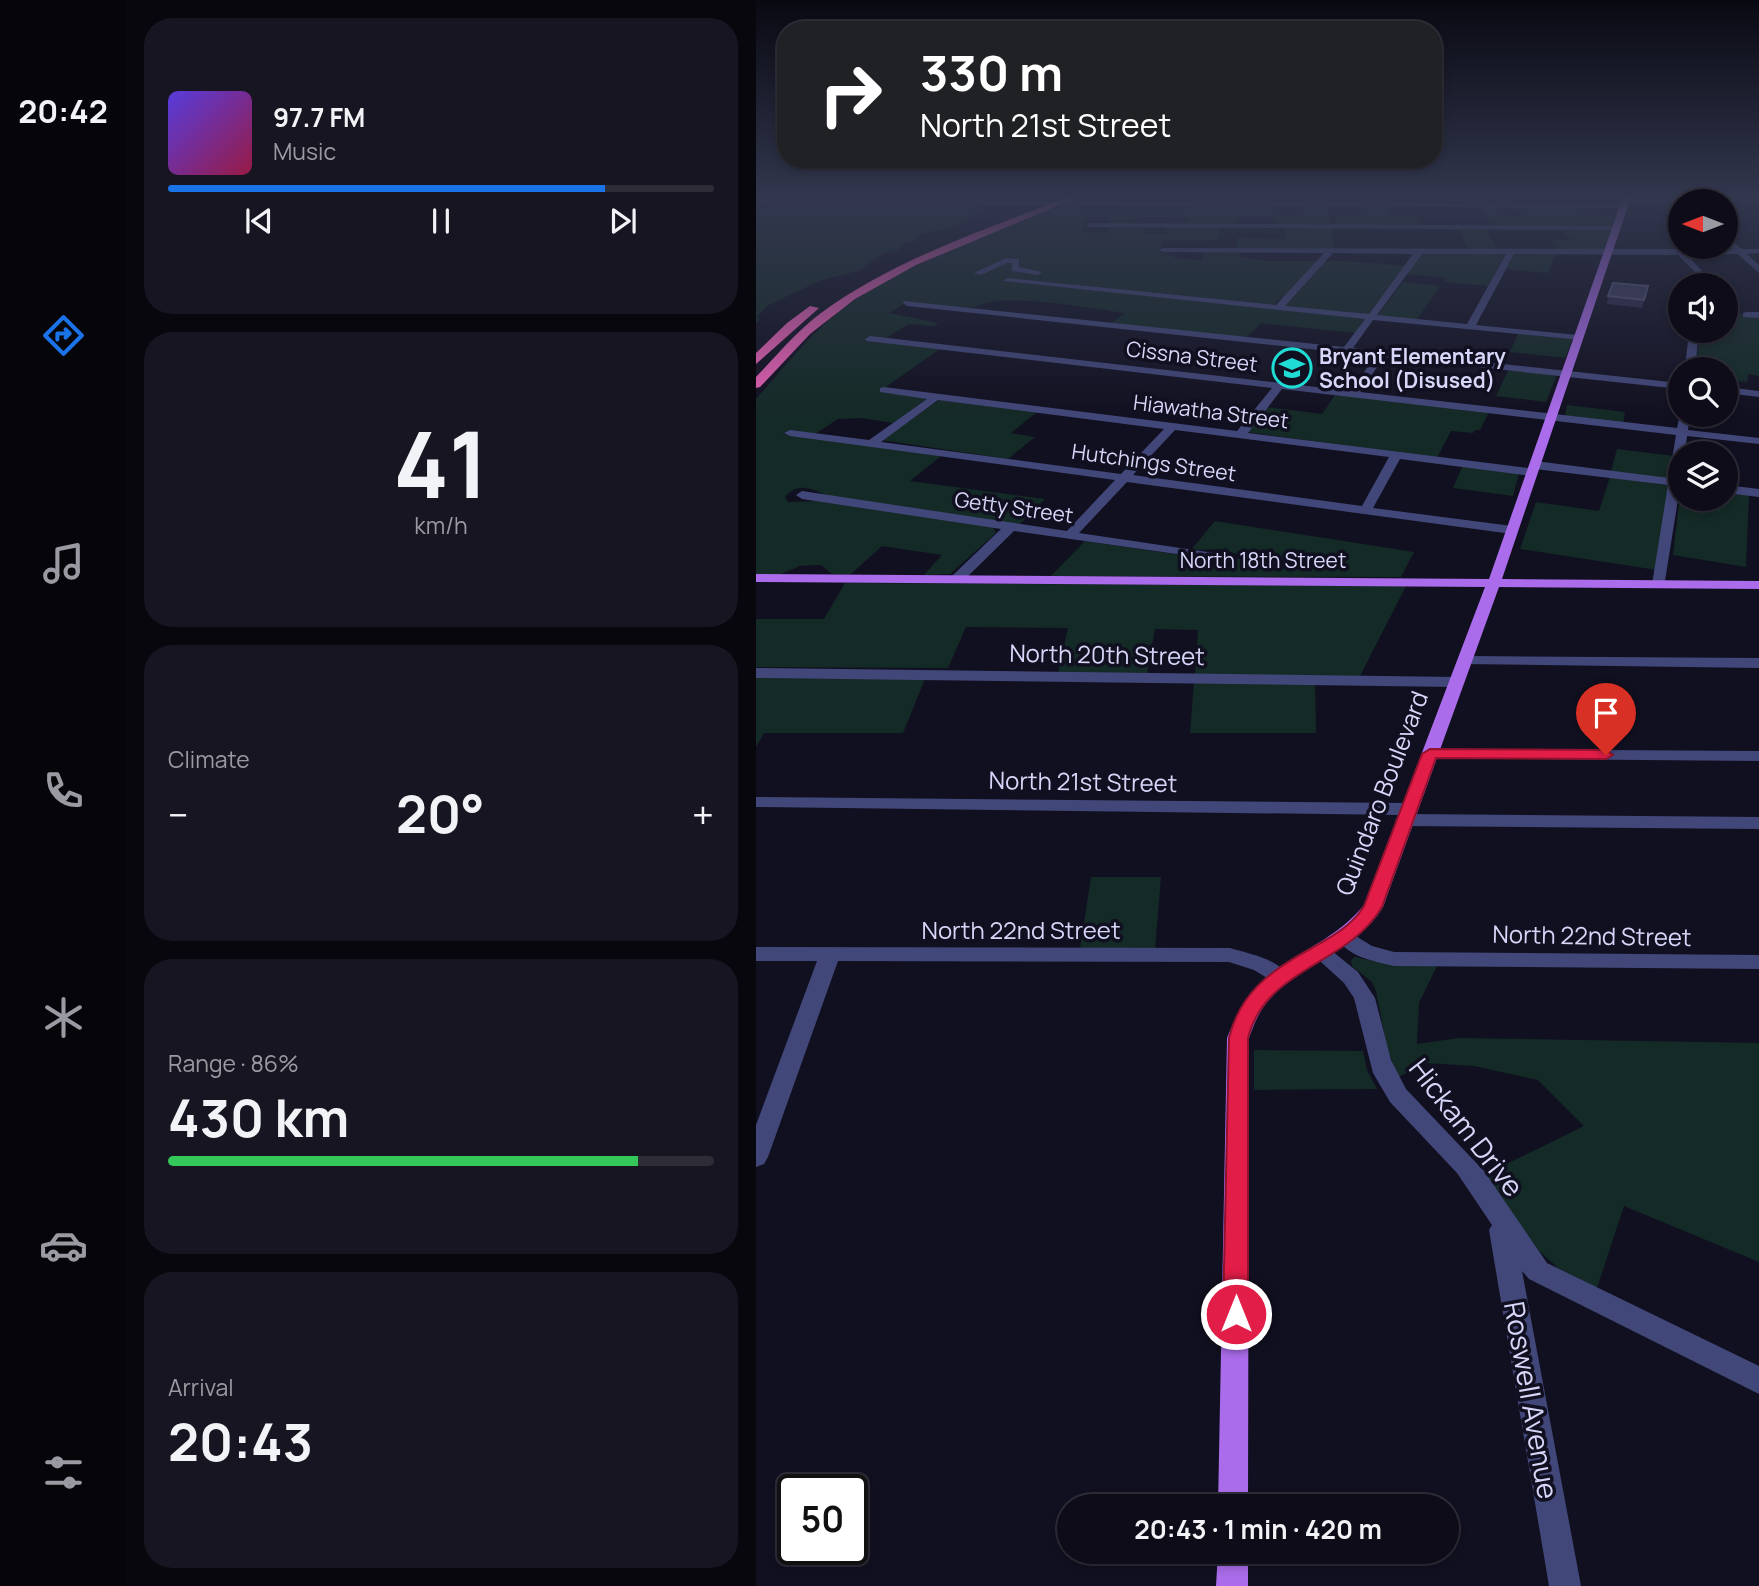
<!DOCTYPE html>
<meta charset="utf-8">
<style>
:root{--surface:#0d0c18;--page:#161521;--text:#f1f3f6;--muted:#9a9ba2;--line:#2d2c37;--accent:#1a73e8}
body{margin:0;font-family:Manrope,sans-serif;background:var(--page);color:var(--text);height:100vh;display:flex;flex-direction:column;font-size:26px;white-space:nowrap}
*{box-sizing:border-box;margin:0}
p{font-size:23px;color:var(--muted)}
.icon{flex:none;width:38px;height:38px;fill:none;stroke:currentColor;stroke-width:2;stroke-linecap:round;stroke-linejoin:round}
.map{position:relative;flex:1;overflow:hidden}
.drawer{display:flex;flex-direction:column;gap:18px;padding:18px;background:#07070d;width:630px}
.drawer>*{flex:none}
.hud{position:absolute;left:21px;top:21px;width:665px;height:147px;border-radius:28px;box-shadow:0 4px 10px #0003,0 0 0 2px var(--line);background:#202124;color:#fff;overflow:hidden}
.needle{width:46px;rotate:270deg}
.fabs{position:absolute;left:912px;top:189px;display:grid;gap:14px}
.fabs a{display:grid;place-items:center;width:70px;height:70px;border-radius:50%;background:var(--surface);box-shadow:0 4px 10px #0003,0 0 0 2px var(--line);font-size:35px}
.speed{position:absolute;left:21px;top:1474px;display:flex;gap:14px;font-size:35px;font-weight:700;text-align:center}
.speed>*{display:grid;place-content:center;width:91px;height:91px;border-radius:50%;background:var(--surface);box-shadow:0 4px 10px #0003,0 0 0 2px var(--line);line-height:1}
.speed .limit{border:4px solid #111;border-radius:10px;background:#fff;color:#111}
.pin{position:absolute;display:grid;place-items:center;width:60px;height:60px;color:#fff;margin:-72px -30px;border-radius:50% 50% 50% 0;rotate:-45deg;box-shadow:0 0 7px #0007}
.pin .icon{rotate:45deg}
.me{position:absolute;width:77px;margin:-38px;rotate:0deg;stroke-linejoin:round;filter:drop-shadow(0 0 5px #0008)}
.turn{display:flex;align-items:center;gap:24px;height:147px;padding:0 28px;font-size:32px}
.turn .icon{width:91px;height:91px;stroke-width:2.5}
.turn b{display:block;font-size:49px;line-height:60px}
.big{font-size:52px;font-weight:700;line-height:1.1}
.drawer .card{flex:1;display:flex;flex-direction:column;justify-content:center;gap:10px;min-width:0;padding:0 24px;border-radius:28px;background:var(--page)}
.drawer .dial{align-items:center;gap:0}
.dial b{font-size:91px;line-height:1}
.song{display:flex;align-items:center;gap:21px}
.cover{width:84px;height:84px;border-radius:10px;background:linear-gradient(135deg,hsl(250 70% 55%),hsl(340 70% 35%))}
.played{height:7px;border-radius:4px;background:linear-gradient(90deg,var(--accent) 80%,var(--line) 80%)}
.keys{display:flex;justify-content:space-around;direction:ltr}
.heat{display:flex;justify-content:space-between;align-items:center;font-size:38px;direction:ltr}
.charge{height:10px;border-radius:5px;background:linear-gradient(90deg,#34c759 86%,var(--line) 0)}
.trip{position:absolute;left:301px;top:1494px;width:402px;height:70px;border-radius:35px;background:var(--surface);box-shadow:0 4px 10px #0003,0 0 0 2px var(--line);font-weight:700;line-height:70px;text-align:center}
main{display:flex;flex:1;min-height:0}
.menu{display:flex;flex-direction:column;width:126px;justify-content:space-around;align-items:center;background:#05050a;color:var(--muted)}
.menu .icon{width:49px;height:49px}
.menu .current{color:var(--accent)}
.menu b{font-size:32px;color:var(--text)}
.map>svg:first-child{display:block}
</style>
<main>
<nav class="menu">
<b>20:42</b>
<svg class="icon current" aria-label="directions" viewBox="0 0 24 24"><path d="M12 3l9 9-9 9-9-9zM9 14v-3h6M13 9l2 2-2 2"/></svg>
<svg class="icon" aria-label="music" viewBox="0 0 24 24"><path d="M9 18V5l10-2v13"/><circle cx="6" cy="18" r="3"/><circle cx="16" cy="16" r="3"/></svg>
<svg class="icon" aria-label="phone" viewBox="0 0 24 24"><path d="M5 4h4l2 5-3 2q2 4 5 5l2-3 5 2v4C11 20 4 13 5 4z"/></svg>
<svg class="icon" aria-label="climate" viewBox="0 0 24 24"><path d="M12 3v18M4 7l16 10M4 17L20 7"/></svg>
<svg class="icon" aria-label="car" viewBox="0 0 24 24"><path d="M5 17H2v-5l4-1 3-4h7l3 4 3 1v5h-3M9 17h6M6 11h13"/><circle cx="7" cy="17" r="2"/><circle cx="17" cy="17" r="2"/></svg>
<svg class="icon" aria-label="filters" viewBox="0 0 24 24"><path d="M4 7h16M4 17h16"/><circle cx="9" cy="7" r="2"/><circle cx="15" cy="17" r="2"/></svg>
</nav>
<section class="drawer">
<div class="card">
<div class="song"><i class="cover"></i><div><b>97.7 FM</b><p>Music</p></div></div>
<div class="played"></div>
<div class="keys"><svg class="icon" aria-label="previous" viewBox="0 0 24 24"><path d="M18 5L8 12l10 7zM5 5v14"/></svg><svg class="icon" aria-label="pause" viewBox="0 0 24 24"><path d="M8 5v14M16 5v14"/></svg><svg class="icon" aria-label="next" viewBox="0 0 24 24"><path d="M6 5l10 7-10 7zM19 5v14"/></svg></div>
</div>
<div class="card dial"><b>41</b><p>km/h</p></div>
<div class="card"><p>Climate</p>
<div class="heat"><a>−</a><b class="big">20°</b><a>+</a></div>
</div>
<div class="card"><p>Range · 86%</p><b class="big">430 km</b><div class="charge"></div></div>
<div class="card"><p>Arrival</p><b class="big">20:43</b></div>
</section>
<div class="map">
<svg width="1003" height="1586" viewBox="0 0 1003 1586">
<rect width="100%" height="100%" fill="#111020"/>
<g fill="#142a26">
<polygon points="428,197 673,197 660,203 620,204 618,198 582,198 583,204 427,203"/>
<path d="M0 203 221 206 225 208C208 230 185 227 160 236L159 240 148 244 143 250 127 254 102 271 66 280 38 293 11 306 1 317 4 320 0 323Z"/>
<path d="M308 205H324L326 213H426L429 205H523V215H547V206H572L574 225H521L520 217H481L479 225H431L432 217H385L375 220 373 225 352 224 353 217H331L325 232 352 233 355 227H389L387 234H409L411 227H465L462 240 406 241 404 251 420 258 446 260 448 252H484V257L511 261H588L649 266 611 316 527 307 534 299 525 298 515 308 608 319 599 333 505 323 490 338 355 323 369 313C339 309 243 290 217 308L151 302 133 313 182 323 179 326 153 324 125 341 184 349 124 391 171 399 137 423 105 418 82 419 59 434 34 431 27 434 185 456 154 481 289 499 263 525 71 496C56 488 42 482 29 497L32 502 61 501 237 527 240 533 194 574 168 575 186 555 126 546 95 574H76L65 565H58L44 566 22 575H0V399C28 368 55 332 89 307 146 263 241 233 308 205Z"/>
<polygon points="605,206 630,206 633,216 660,216 664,226 581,225 579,215 606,216"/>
<polygon points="727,207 739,207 744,216 765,216 761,207 828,207 826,213 860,216 856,227 736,226"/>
<polygon points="530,227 575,228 578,249 481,250 481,238 529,239"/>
<polygon points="703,228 730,229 741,250 713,251"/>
<polygon points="807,229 852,229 855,232 847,251 803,251 796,240 814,240"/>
<polygon points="666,254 749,254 732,286 689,282 690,278 651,274"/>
<polygon points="759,254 800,254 792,273 750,269"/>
<polygon points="647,282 684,286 660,321 621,316"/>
<polygon points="970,312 986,314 986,317 1003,317 1003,376 992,374 991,382 970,380 970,369 939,369 945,331 970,331"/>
<polygon points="762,334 815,339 816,340 809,358 754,352"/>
<polygon points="753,369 798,375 800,377 790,402 740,396"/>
<polygon points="579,395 733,412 724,430 719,430 717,433 695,431 681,458 491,432 511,407 566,414"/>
<polygon points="183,400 281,412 255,433 279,437 252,459 126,440"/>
<polygon points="811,405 869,412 867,424 809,416"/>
<polygon points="861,449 918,456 915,479 855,472"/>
<polygon points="707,465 763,473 757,496 697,488"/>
<polygon points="854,477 915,486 901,570 764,549 780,502 843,511"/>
<polygon points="970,492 993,495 990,567 917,555 924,496 924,499 970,499"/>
<polygon points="459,521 658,552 645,577 295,576 329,541 431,556 455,565 480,564 483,555 466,549 435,550"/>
<polygon points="89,583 650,586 604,676 439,674 442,630 399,629 391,673 302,673 312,628 210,627 192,668 0,667 0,619 68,619"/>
<polygon points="0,678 169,679 147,733 8,733 0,747"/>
<polygon points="438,681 559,682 560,733 434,733"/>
<polygon points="335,877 405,877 399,949 324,949"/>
<polygon points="599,957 631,964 681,966 663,1003 661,1044 703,1038 1003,1043 1003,1262 868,1206 841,1288 802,1268 783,1251 767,1232 730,1174 828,1126 782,1080 718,1066 670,1063 642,1077 631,1048 620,991 616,982 596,966 595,960"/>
<polygon points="498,1050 607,1051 611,1070 621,1089 498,1090"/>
</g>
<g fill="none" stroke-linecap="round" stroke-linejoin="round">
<g fill="#424779" fill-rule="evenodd">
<polygon points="870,199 1003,200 1003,204 970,201 867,203"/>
<polygon points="0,200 868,204 872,206 868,208 0,204"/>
<polygon points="334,223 861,226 865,228 861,230 331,227"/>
<path d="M970 236 986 249H1003V253L991 254 1003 265V273L982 254 931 255 951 276 949 285H941L943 276 922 255 758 254 720 325 822 335 825 336V340L617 320 597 348 924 383V389L628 357 604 392 921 428 924 414 934 415 932 430 1003 438V444L931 436 929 453H924V487L908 587H898L896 584 912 485 779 469 773 465 779 461 913 478 920 435 526 389 492 433 780 469V475L776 476 644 459 617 508 756 526 762 530 756 534 371 482 323 533 465 554 472 558 470 561 258 531 206 582H196V576L245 529 46 499 40 495 46 491 311 531 359 480 34 436 28 433 34 430 113 440 171 399 124 392V388L128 387 481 431 516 388 111 341 109 339 114 336 595 391 619 356 151 306 147 303 148 301 588 347 609 319 247 281 251 278 520 305 568 253 407 252 403 250 407 248 977 249 970 242ZM577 253 657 254 613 314 529 306ZM666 254H750L711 324 621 315ZM182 400 408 429 365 474 125 442ZM419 430 633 457 606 506 377 475Z"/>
<polygon points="250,258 263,259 263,267 286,272 282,275 256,271 256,263 251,263 225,275 218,273"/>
<polygon points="990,312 1003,312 1003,318 987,317 987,313"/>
<polygon points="933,331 943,331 939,369 929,369"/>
<polygon points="970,387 1003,391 1003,397 970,393"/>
<polygon points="970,485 1003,489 1003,497 970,493"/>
<polygon points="710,656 1003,658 1003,668 705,664 702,661 705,658"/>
<polygon points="0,668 701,677 709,682 701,687 0,678"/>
<polygon points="674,749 1003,751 1003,761 668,758 666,754"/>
<polygon points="0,797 652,803 661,809 653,814 1003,817 1003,829 648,826 639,820 647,815 0,807"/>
<path d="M590 930 616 946 638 952 1003 955V969L638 966C617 961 592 957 580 937L583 932Z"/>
<polygon points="564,945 571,947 602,972 619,998 635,1060 650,1089 728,1171 791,1263 1003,1366 1003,1394 773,1279 766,1271 825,1586 793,1586 733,1230 736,1225 701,1173 634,1102 617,1073 598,998 588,983 554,952 557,947"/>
<path d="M0 947 474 948C494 954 523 959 534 978L531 983 524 986 498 970 473 962 82 961 12 1157 8 1164 0 1167V1125L61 961H0Z"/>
</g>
<g fill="#aa6cea" fill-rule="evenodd">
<path d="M867 197H875L746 579 1003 581V589L743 587 627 907C600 952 546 961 513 1000 503 1011 498 1024 493 1038L492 1507H462L471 1038C479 1019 486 1001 501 986 534 953 577 943 608 905L729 587 0 582V574L733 579Z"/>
<polygon points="462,1552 492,1552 492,1586 460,1586"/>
</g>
<g fill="#e961b5" fill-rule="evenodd">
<path d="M312 197H323L160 265 99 299 54 334 4 387 0 388V377C21 355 41 331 65 313 139 259 228 230 312 197Z"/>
<polygon points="54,306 63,308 0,364 0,353 31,323"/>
</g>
</g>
<polygon fill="#2e2c4c" points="890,294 886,308 851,304 852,296"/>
<polygon fill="#403e5f" stroke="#575677" stroke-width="2" points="857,283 892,286 888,300 852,296"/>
<linearGradient id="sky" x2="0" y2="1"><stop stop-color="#090912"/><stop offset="0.47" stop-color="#32374e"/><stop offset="1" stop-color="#32374e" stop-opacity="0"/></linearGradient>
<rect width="1003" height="419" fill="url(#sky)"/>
<path fill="#e11d48" stroke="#92132f" stroke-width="2" d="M674 749 850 750 857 755 850 759 680 758 626 907C591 966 510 967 492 1038V1314L488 1322 480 1325 471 1322 467 1314 473 1038C484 993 514 971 554 949 575 937 595 927 608 906L666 754Z"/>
<defs>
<g id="school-ring" transform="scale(2.0125)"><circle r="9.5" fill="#111020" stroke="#1fdcd5" stroke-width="1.5"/><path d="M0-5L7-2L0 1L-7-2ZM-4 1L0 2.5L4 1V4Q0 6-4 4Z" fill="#1fdcd5"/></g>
</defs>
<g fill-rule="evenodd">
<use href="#school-ring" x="536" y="368"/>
</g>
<g text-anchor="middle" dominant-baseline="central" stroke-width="7" stroke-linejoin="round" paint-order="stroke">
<g font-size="21" fill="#d6d6f9" stroke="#111020">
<text transform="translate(436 356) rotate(7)">Cissna Street</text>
<text transform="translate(455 411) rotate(7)">Hiawatha Street</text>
<text transform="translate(398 462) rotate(8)">Hutchings Street</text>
<text transform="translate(258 507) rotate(8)">Getty Street</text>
<text x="507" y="560">North 18th Street</text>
</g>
<g font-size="21" font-weight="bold" fill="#d6d6f9" stroke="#111020" text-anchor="start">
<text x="563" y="356">Bryant Elementary<tspan x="563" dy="24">School (Disused)</tspan></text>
</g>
<g font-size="24" fill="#d6d6f9" stroke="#111020">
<text transform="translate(351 654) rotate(1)">North 20th Street</text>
<text transform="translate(327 781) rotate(1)">North 21st Street</text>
<text transform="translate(625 793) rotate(-69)">Quindaro Boulevard</text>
<text x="265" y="929">North 22nd Street</text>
<text transform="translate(836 935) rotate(1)">North 22nd Street</text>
</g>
<g font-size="28" fill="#d6d6f9" stroke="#111020">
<text transform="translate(711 1127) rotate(52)">Hickam Drive</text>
<text transform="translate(776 1400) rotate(80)">Roswell Avenue</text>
</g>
</g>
</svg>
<div class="fabs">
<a><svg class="needle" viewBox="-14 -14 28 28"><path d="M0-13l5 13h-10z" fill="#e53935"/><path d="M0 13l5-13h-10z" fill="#9a9ba2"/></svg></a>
<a><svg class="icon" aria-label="sound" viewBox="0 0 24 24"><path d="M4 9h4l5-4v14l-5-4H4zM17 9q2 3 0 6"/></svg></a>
<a><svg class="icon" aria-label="search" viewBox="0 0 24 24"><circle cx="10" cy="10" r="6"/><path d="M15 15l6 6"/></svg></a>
<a><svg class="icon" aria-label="layers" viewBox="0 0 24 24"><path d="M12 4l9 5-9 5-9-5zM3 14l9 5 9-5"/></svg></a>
</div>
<div class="speed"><div class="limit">50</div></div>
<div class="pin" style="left:850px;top:755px;background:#d93025"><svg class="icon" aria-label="arrive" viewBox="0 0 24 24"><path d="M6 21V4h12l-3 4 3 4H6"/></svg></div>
<svg class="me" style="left:480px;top:1314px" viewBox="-20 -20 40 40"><circle r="17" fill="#e11d48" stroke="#fff" stroke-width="3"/><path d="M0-11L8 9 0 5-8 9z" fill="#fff"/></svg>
<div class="trip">20:43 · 1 min · 420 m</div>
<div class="hud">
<div class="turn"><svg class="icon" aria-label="right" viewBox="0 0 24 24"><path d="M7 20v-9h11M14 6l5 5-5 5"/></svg><div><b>330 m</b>North 21st Street</div></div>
</div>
</div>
</main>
